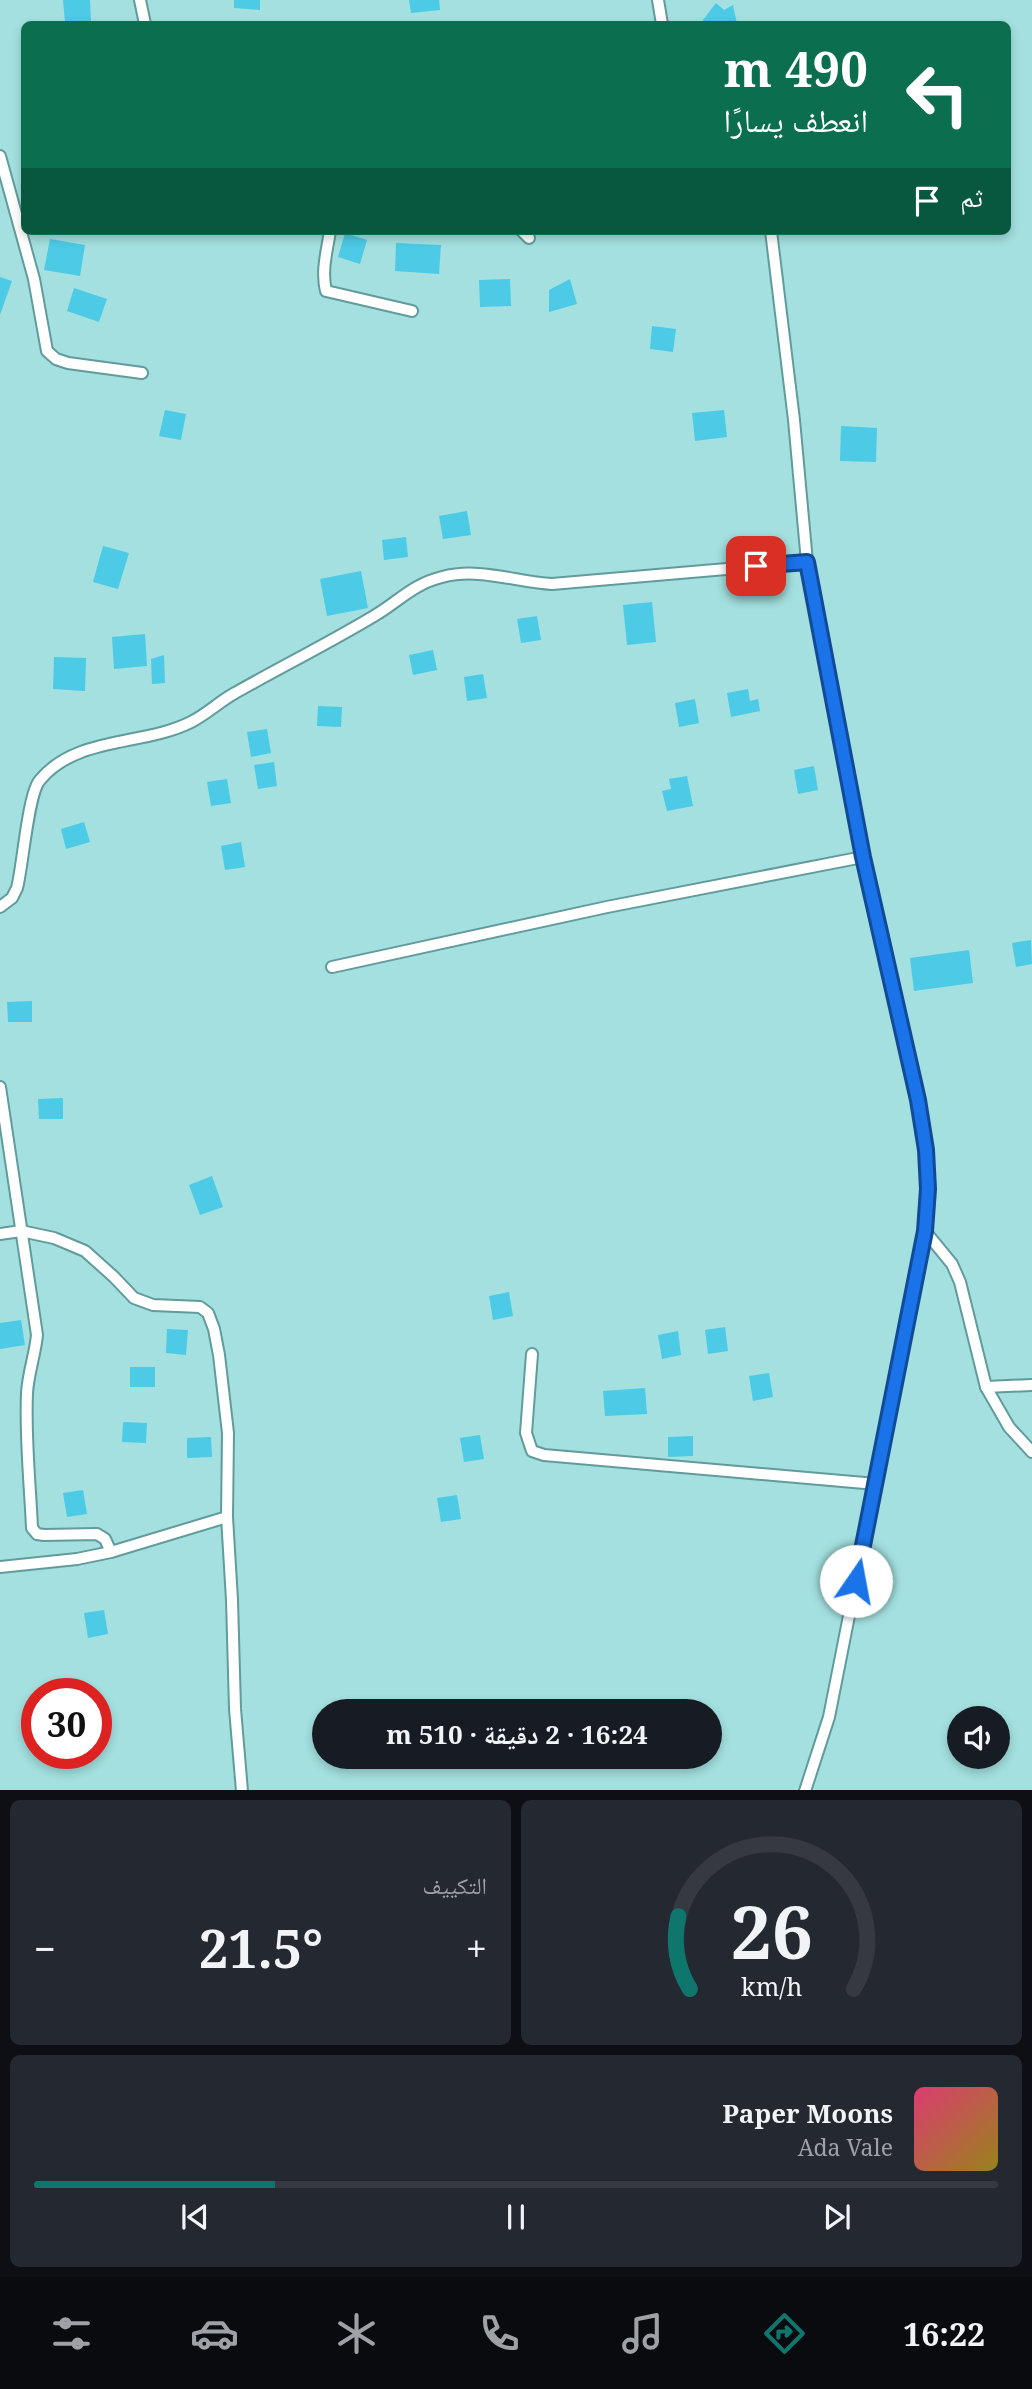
<!DOCTYPE html>
<html lang="ar">
<meta charset="utf-8">
<style>
:root{--surface:#171b24;--page:#242831;--text:#f1f3f6;--muted:#9ea1a6;--line:#363941;--accent:#0f766e}
body{margin:0;font-family:"Noto Serif","Noto Naskh Arabic",serif;background:var(--page);color:var(--text);direction:rtl;height:100vh;display:flex;flex-direction:column;font-size:26px;white-space:nowrap}
*{box-sizing:border-box;margin:0}
p{font-size:23px;color:var(--muted)}
.icon{flex:none;width:38px;height:38px;fill:none;stroke:currentColor;stroke-width:2;stroke-linecap:round;stroke-linejoin:round}
.map{position:relative;height:1790px;overflow:hidden;direction:ltr}
.panel{display:flex;flex-direction:column;gap:10px;padding:10px;background:#0d0f14;flex:1}
.panel>*{flex:none}
.banner{position:absolute;left:21px;top:21px;width:990px;height:214px;border-radius:10px;box-shadow:0 4px 10px #0003;direction:rtl;background:#0b6e4f;color:#fff;overflow:hidden}
.controls{position:absolute;left:947px;top:1706px;display:grid;gap:14px}
.controls a{display:grid;place-items:center;width:63px;height:63px;border-radius:50%;background:var(--surface);box-shadow:0 4px 10px #0003;font-size:35px}
.speed{position:absolute;left:21px;top:1678px;display:flex;gap:14px;font-size:35px;font-weight:700;text-align:center}
.speed>*{display:grid;place-content:center;width:91px;height:91px;border-radius:50%;background:var(--surface);box-shadow:0 4px 10px #0003;line-height:1}
.speed .limit{border:10px solid #d22;background:#fff;color:#111}
.pin{position:absolute;display:grid;place-items:center;width:60px;height:60px;color:#fff;margin:-30px;border-radius:14px;box-shadow:0 4px 10px #0006}
.me{position:absolute;width:77px;margin:-38px;rotate:12deg;stroke-linejoin:round;filter:drop-shadow(0 0 5px #0008)}
.turn{display:flex;align-items:center;gap:24px;height:147px;padding:0 28px;font-size:32px}
.turn .icon{width:91px;height:91px;stroke-width:2.5}
.turn b{display:block;font-size:49px;line-height:60px}
.then{display:flex;align-items:center;height:66px;padding:0 28px;background:#0003;gap:14px;font-size:26px}
.big{font-size:52px;font-weight:700;line-height:1.1}
.panel .card{flex:1;display:flex;flex-direction:column;justify-content:center;gap:10px;min-width:0;padding:0 24px;border-radius:10px;background:var(--page)}
.panel .dial{align-items:center;gap:0}
.dial svg{height:182px;overflow:visible;fill:none;stroke:var(--line);stroke-width:7;stroke-linecap:round;text-anchor:middle}
.dial text{fill:var(--text);stroke:none}
.song{display:flex;align-items:center;gap:21px}
.cover{width:84px;height:84px;border-radius:10px;background:linear-gradient(135deg,hsl(340 70% 55%),hsl(50 70% 35%))}
.played{height:7px;border-radius:4px;background:linear-gradient(90deg,var(--accent) 25%,var(--line) 25%)}
.keys{display:flex;justify-content:space-around;direction:ltr}
.heat{display:flex;justify-content:space-between;align-items:center;font-size:38px;direction:ltr}
.panel .tiles{flex:1;display:grid;gap:10px;grid-template-columns:1fr 1fr}
.card:last-child{grid-column:span 2}
.trip{position:absolute;left:312px;top:1699px;width:410px;height:70px;border-radius:35px;background:var(--surface);box-shadow:0 4px 10px #0003;font-weight:700;line-height:70px;text-align:center;direction:rtl}
.dock{display:flex;height:112px;justify-content:space-around;align-items:center;background:#090b0e;color:var(--muted)}
.dock .icon{width:49px;height:49px}
.dock .current{color:var(--accent)}
.dock b{font-size:32px;color:var(--text)}
.map>svg:first-child{display:block}
</style>
<div class="map">
<svg width="1032" height="1791" viewBox="0 0 1032 1791">
<rect width="100%" height="100%" fill="#a3e0df"/>
<g fill="#4dcae6">
<polygon points="63,0 90,0 91,21 65,22"/>
<polygon points="234,0 260,0 260,10 234,8"/>
<polygon points="409,0 439,0 440,10 411,13"/>
<polygon points="716,3 724,10 733,5 737,24 700,24"/>
<polygon points="345,233 367,240 360,264 338,257"/>
<polygon points="50,239 85,245 80,276 44,270"/>
<polygon points="396,243 441,245 439,274 395,271"/>
<polygon points="0,277 12,281 0,315"/>
<polygon points="510,279 511,306 480,307 479,280"/>
<polygon points="570,279 577,304 549,312 549,290"/>
<polygon points="74,288 107,299 99,322 67,311"/>
<polygon points="652,326 676,329 673,352 650,349"/>
<polygon points="165,410 186,414 181,440 159,436"/>
<polygon points="724,410 727,437 695,441 692,413"/>
<polygon points="841,426 877,428 876,462 840,461"/>
<polygon points="467,511 471,535 443,539 439,516"/>
<polygon points="406,537 408,557 384,560 382,540"/>
<polygon points="103,546 129,553 118,589 93,582"/>
<polygon points="361,571 368,608 327,616 320,579"/>
<polygon points="652,602 656,642 627,645 623,605"/>
<polygon points="537,616 541,640 521,643 517,619"/>
<polygon points="145,634 147,666 114,669 112,637"/>
<polygon points="433,650 437,670 413,675 409,655"/>
<polygon points="164,655 165,683 152,684 151,659"/>
<polygon points="54,657 86,658 85,691 53,689"/>
<polygon points="483,674 487,698 467,701 464,677"/>
<polygon points="748,689 750,701 758,699 760,711 731,717 727,693"/>
<polygon points="695,699 699,723 679,727 675,703"/>
<polygon points="318,706 342,707 341,727 317,726"/>
<polygon points="267,729 271,753 251,757 247,732"/>
<polygon points="274,762 277,786 258,789 254,765"/>
<polygon points="814,766 818,790 798,794 794,770"/>
<polygon points="687,776 693,806 667,811 662,791 671,789 669,779"/>
<polygon points="227,779 231,803 211,806 207,782"/>
<polygon points="84,822 90,842 66,849 61,829"/>
<polygon points="241,842 245,867 225,870 221,846"/>
<polygon points="1031,940 1032,964 1016,967 1012,943"/>
<polygon points="969,950 973,983 914,991 910,958"/>
<polygon points="32,1001 32,1022 8,1022 7,1002"/>
<polygon points="63,1098 63,1119 39,1119 38,1099"/>
<polygon points="212,1176 223,1207 200,1215 189,1185"/>
<polygon points="509,1292 513,1316 493,1320 489,1296"/>
<polygon points="21,1320 25,1345 0,1349 0,1323"/>
<polygon points="725,1327 728,1351 708,1354 705,1330"/>
<polygon points="167,1329 188,1330 186,1355 166,1353"/>
<polygon points="678,1331 681,1355 662,1359 658,1335"/>
<rect x="130" y="1367" width="25" height="20"/>
<polygon points="769,1373 773,1397 753,1401 749,1376"/>
<polygon points="645,1388 647,1414 605,1416 603,1391"/>
<polygon points="123,1422 147,1423 146,1443 122,1442"/>
<polygon points="480,1435 484,1459 464,1462 460,1438"/>
<polygon points="693,1436 693,1456 668,1457 668,1437"/>
<polygon points="211,1437 212,1457 187,1458 187,1438"/>
<polygon points="83,1490 87,1514 67,1517 63,1493"/>
<polygon points="457,1495 461,1519 441,1522 437,1498"/>
<polygon points="104,1610 108,1634 88,1638 84,1613"/>
</g>
<g fill="none" stroke-linecap="round" stroke-linejoin="round">
<g stroke="#619b9b" stroke-width="14">
<g id="minor">
<polyline points="140,0 145,24"/>
<polyline points="658,0 662,24"/>
<polyline points="0,156 34,279 47,351 56,359 68,363 142,373"/>
<path d="M330 231C327 251 321 271 326 291L412 311"/>
<polyline points="522,231 529,238"/>
<polyline points="771,231 794,420 807,562 863,857 918,1100 926,1150 928,1189 925,1231 829,1717 805,1791"/>
<path d="M0 907 12 898 17 888C23 865 28 793 40 780 76 736 144 746 191 722 207 714 220 701 235 693 281 667 329 643 374 616 398 602 413 584 442 577 480 567 515 582 552 584L807 562"/>
<polyline points="332,967 607,907 863,857"/>
<path d="M0 1087 37 1335C35 1355 28 1374 27 1393 25 1438 30 1483 32 1528L37 1534 44 1535 97 1534 105 1539 111 1552"/>
<polyline points="925,1231 952,1264 960,1282 986,1387 1032,1385"/>
<polyline points="0,1234 21,1231 54,1238 85,1251 114,1277 134,1298 153,1305 200,1307 208,1313 214,1329 219,1355 228,1433 227,1517 232,1600 235,1709 242,1791"/>
<polyline points="532,1354 526,1433 532,1451 544,1455 876,1484"/>
<polyline points="986,1387 1009,1427 1032,1452"/>
<polyline points="0,1567 77,1559 111,1552 227,1517"/>
</g>
</g>
<use href="#minor" stroke="#fff" stroke-width="10"/>
</g>
<g fill="none" stroke-linecap="round" stroke-linejoin="round">
<g stroke="#114b97" stroke-width="18">
<polyline id="route" points="756,566 807,562 863,857 918,1100 926,1150 928,1189 925,1231 856,1581"/>
</g>
<use href="#route" stroke="#1a73e8" stroke-width="12"/>
</g>
</svg>
<div class="controls">
<a><svg class="icon" aria-label="sound" viewBox="0 0 24 24"><path d="M4 9h4l5-4v14l-5-4H4zM17 9q2 3 0 6"/></svg></a>
</div>
<div class="speed"><div class="limit">30</div></div>
<div class="pin" style="left:756px;top:566px;background:#d93025"><svg class="icon" aria-label="arrive" viewBox="0 0 24 24"><path d="M6 21V4h12l-3 4 3 4H6"/></svg></div>
<svg class="me" style="left:856px;top:1581px" viewBox="-20 -20 40 40"><circle r="19" fill="#fff"/><path d="M0-13L10 11 0 6-10 11z" fill="#1a73e8"/></svg>
<div class="trip">16:24 · 2 دقيقة · 510 m</div>
<div class="banner">
<div class="turn"><svg class="icon" aria-label="left" viewBox="0 0 24 24"><path d="M17 20v-9H6M10 6l-5 5 5 5"/></svg><div><b>490 m</b>انعطف يسارًا</div></div>
<div class="then">ثم<svg class="icon" aria-label="arrive" viewBox="0 0 24 24"><path d="M6 21V4h12l-3 4 3 4H6"/></svg></div>
</div>
</div>
<section class="panel">
<div class="tiles">
<div class="card dial"><svg viewBox="0 0 100 80">
<path d="M14 69A42 42 0 1 1 86 69"/>
<path d="M14 69A42 42 0 0 1 9 37" stroke="#0f766e"/>
<text x="50" y="56" font-size="32" font-weight="700">26</text>
<text x="50" y="72" font-size="11">km/h</text>
</svg></div>
<div class="card"><p>التكييف</p>
<div class="heat"><a>−</a><b class="big">21.5°</b><a>+</a></div>
</div>
<div class="card">
<div class="song"><i class="cover"></i><div><b>Paper Moons</b><p>Ada Vale</p></div></div>
<div class="played"></div>
<div class="keys"><svg class="icon" aria-label="previous" viewBox="0 0 24 24"><path d="M18 5L8 12l10 7zM5 5v14"/></svg><svg class="icon" aria-label="pause" viewBox="0 0 24 24"><path d="M8 5v14M16 5v14"/></svg><svg class="icon" aria-label="next" viewBox="0 0 24 24"><path d="M6 5l10 7-10 7zM19 5v14"/></svg></div>
</div>
</div>
</section>
<nav class="dock">
<b>16:22</b>
<svg class="icon current" aria-label="directions" viewBox="0 0 24 24"><path d="M12 3l9 9-9 9-9-9zM9 14v-3h6M13 9l2 2-2 2"/></svg>
<svg class="icon" aria-label="music" viewBox="0 0 24 24"><path d="M9 18V5l10-2v13"/><circle cx="6" cy="18" r="3"/><circle cx="16" cy="16" r="3"/></svg>
<svg class="icon" aria-label="phone" viewBox="0 0 24 24"><path d="M5 4h4l2 5-3 2q2 4 5 5l2-3 5 2v4C11 20 4 13 5 4z"/></svg>
<svg class="icon" aria-label="climate" viewBox="0 0 24 24"><path d="M12 3v18M4 7l16 10M4 17L20 7"/></svg>
<svg class="icon" aria-label="car" viewBox="0 0 24 24"><path d="M5 17H2v-5l4-1 3-4h7l3 4 3 1v5h-3M9 17h6M6 11h13"/><circle cx="7" cy="17" r="2"/><circle cx="17" cy="17" r="2"/></svg>
<svg class="icon" aria-label="filters" viewBox="0 0 24 24"><path d="M4 7h16M4 17h16"/><circle cx="9" cy="7" r="2"/><circle cx="15" cy="17" r="2"/></svg>
</nav>
